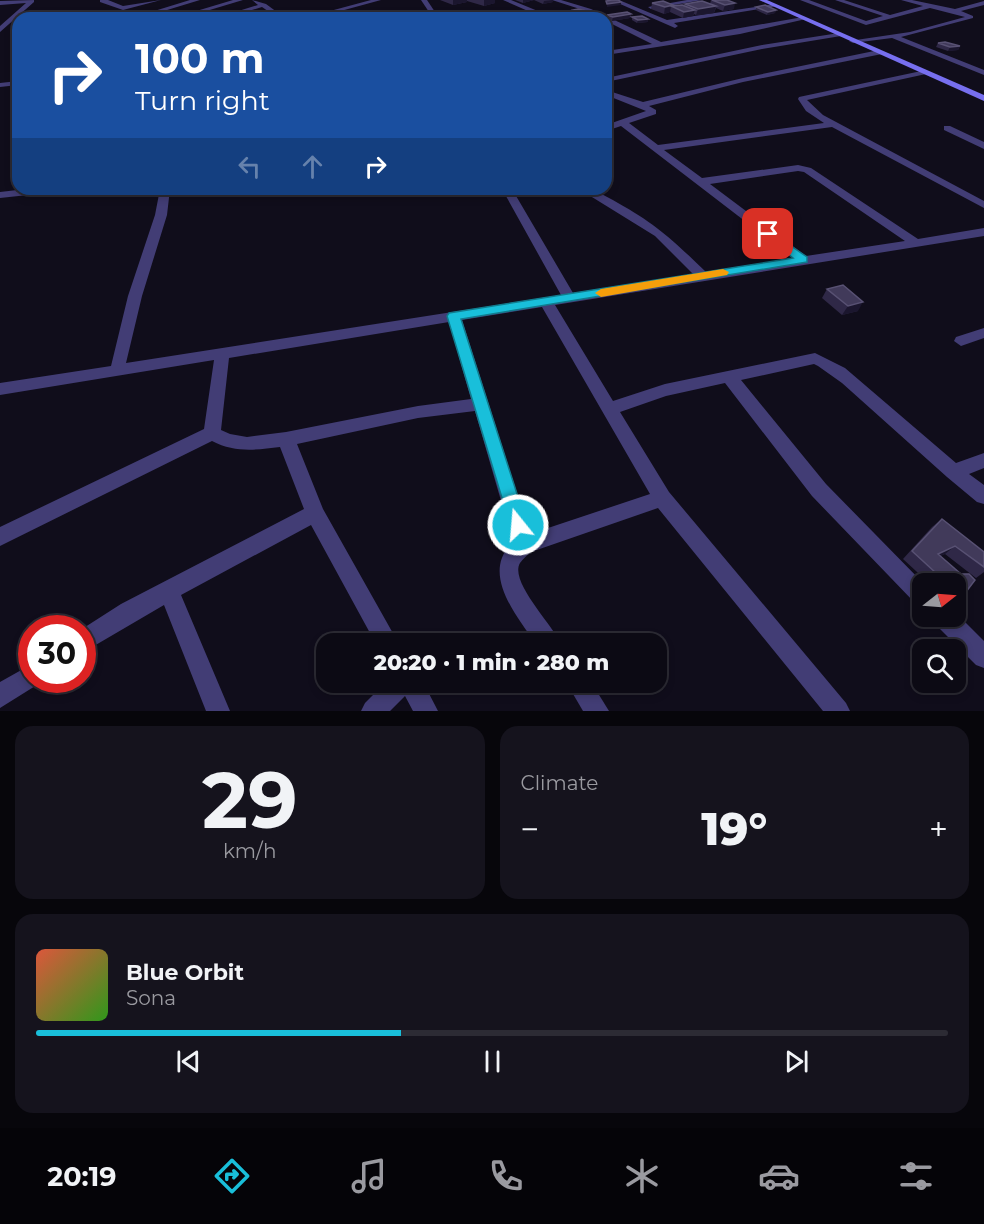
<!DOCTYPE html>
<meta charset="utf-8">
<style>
:root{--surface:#0c0a14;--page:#15131d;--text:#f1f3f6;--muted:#9a9aa0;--line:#2c2b34;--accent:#19bfda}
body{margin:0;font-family:Montserrat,sans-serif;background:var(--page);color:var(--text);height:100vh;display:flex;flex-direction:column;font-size:22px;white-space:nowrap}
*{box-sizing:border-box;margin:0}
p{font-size:20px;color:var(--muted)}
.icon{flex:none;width:33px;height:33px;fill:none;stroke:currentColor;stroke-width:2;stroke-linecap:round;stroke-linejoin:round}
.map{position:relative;height:711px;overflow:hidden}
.sheet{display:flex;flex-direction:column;gap:15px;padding:15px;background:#07060b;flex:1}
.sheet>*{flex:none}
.top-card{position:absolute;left:12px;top:12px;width:600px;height:183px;border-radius:18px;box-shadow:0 3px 9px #0003,0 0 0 2px var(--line);background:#1a4fa0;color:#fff;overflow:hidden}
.needle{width:39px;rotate:73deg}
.tools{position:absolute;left:912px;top:573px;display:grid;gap:12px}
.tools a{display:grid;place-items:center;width:54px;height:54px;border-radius:12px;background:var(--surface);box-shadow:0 3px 9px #0003,0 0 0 2px var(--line);font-size:30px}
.speed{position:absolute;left:18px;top:615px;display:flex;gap:12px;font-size:30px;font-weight:700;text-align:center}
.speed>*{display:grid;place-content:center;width:78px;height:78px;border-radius:50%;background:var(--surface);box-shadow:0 3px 9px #0003,0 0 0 2px var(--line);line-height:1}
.speed .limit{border:9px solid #d22;background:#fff;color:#111}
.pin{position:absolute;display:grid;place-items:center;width:51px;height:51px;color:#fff;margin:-26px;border-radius:12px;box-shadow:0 3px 9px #0006}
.me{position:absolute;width:66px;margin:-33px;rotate:343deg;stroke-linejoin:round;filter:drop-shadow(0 0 4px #0008)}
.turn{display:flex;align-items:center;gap:21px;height:126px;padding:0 24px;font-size:27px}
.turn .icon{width:78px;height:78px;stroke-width:2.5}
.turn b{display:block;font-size:42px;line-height:51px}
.lanes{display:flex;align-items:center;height:57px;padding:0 24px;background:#0003;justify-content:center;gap:30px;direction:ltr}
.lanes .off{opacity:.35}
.big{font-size:45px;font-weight:800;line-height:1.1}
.sheet .card{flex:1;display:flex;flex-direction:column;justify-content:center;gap:9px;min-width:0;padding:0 21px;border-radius:18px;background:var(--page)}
.sheet .dial{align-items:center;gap:0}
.dial b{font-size:78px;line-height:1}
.song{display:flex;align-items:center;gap:18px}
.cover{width:72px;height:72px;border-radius:9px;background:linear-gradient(135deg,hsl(10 70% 55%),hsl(110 70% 35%))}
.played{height:6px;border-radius:3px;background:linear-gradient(90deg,var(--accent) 40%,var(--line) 40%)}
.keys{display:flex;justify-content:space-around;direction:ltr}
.heat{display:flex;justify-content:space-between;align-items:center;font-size:33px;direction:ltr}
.sheet .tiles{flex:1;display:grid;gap:15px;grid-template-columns:1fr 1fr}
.card:last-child{grid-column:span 2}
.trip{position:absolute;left:316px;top:633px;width:351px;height:60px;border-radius:18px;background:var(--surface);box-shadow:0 3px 9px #0003,0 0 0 2px var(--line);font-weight:800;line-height:60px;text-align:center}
.tabs{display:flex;height:96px;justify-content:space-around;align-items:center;background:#050408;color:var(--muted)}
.tabs .icon{width:42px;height:42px}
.tabs .current{color:var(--accent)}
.tabs b{font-size:27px;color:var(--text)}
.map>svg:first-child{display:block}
</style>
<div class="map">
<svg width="984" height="711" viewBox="0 0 984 711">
<rect width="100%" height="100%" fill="#100d1b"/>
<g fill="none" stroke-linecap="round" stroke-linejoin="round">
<g fill="#423d75" fill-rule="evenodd">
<polygon points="34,0 34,2 0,32 0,26 26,3 0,5 0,1"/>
<polygon points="100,0 108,0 123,6 161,0 123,10 100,2"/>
<polygon points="190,0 200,0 154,14 151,12"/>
<polygon points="233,0 243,0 183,18 173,18"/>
<polygon points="252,0 266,4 285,18 278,18 262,7 226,18 216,18 258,5"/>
<polygon points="371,0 381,0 315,18 304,18"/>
<polygon points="421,0 427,0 439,18 433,18"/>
<polygon points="503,0 511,0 550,16 583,10 552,0 561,0 591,9 661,42 803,17 806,19 740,34 606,55 606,51 652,44 606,21 606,18 599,18 589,13 544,18"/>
<polygon points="611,0 619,0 667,20 775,4 778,6 674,23 678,26 675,28"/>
<polygon points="687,0 702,0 651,9 648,7"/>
<polygon points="800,0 809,0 866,21 883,16 835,0 844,0 890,15 923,6 901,0 912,0 955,9 984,1 984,5 961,11 973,16 973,18 901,37 984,70 984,75 892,38 853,43 849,41 910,32 965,17 930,8 866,25"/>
<polygon points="368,12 370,15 347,18 348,17"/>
<polygon points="482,13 484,16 464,18 465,17"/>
<polygon points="839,33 841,36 762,49 606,82 606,78 762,45"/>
<path d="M879 50 882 54 743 82 649 106 656 110V114L629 123 658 145 824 123 806 111 798 99 799 97 926 70V74L807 100 823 115 984 201V208L832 127 664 150 702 178 798 165 811 168 918 239 984 228V236L555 305 613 401 665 384 815 353 845 368 956 463 984 453V468L969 474 984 485V504L977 502 947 477 842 383 818 366 814 364 741 380 826 484 924 584H922V607L915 603 812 496 725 383 666 396 620 412 669 492 846 703 850 711H823L658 508 531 552C527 555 523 559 520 563 509 582 553 625 561 644H536C516 615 480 573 513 542L475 411 418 418 297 444 323 509 399 644H376L311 525 181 595 230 711H206L164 605 82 653V629L121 604 304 509 280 447C256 450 235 453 212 441L0 546V527L204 429 214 360 0 395V383L111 366 128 296 155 215 160 189H170L167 215 142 296 126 363 561 295 502 189H512L573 293 693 274 655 236 579 189C594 189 604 195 618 203 656 224 675 242 706 272L793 258 621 126 606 131V125L646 111 606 95V90L643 102 743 78ZM798 171 804 172 905 241 806 256 710 184ZM542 307 650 494 530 534 462 320ZM449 322 471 399 418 406 286 432 247 437 230 434 221 430 229 358Z"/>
<polygon points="18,81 18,85 0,87 0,83"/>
<polygon points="944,126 950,126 984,142 984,149 944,130"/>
<polygon points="26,189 61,189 56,192 0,198 0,192"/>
<polygon points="984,328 984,338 961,346 954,341 956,337"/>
<polygon points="956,613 984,641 984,668 976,665 935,624 932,616 956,616"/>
<polygon points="32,664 32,680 42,680 40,683 0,708 0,682"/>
<polygon points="386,682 423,682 438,711 413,711 405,696 390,711 361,711 365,703"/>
<polygon points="566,682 591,682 609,711 583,711"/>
</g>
<polygon fill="#776fef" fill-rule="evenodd" points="759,0 767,0 984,95 984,101"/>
</g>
<g fill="#2f2847">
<polygon points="440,0 495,0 495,3 484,6 467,1 467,2 453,5"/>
<polygon points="515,0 553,0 553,2 543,4 534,0 523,3"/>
<polygon points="711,0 727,0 734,9 723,11 716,8 714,13 696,15 694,14 693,16 683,18 670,12 664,14 651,9 652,3 673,6 684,6 685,4 710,4"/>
<polygon points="756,7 776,10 775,13 767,15 756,10"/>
<polygon points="573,10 594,18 576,18 572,16"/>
<polygon points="631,14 630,18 612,21 607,18 607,15"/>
<polygon points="632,17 648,19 648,22 637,23 632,20"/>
<polygon points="938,43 960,46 958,50 948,51 936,47"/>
<polygon points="827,289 858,311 842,315 822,298"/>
<polygon points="942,519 984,552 984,572 976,578 945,554 940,556 961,574 963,596 956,601 956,584 930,584 903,559 932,527"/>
</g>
<g fill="#1b162e">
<polygon points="453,0 467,0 467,2 453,5"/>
<polygon points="484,0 495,0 495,3 484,6"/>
<polygon points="523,0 534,0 523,3"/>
<polygon points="553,0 553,2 543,4 544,1"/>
<polygon points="621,2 621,5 607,7 607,4"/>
<polygon points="735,3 734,9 723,11 725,5"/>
<polygon points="673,5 671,6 670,12 664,14 665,7"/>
<polygon points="716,6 714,13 696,15 698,9"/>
<polygon points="695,10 693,16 683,18 684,12"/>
<polygon points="776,10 775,13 767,15 768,12"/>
<polygon points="595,13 594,18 584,18 584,15"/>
<polygon points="631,14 630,18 612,21 613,17"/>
<polygon points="648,19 648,22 637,23 638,20"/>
<polygon points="960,46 958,50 948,51 950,47"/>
<polygon points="863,302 858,311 842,315 848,306"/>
<polygon points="955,546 945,554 928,562 938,554"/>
</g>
<g fill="#413a5a" stroke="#585173" stroke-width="1.5">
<polygon points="612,0 618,0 621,2 607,4 606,1"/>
<polygon points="712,0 727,0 735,3 725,5"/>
<polygon points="663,1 673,5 665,7 652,3"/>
<polygon points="702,1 716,6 698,9 685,4"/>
<polygon points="682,5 695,10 684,12 671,6"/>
<polygon points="765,5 776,10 768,12 756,7"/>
<polygon points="578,9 595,13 584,15 573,10"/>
<polygon points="627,12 631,14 613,17 607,15"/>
<polygon points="642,16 648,19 638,20 632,17"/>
<polygon points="945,42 960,46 950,47 938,43"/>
<polygon points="843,285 863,302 848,306 827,289"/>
<polygon points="942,519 984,552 984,567 955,546 938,554 961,574 969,574 975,580 963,596 956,590 956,584 948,584 912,551"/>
</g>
<polygon fill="#19bfda" stroke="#107c8e" stroke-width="1.5" points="768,230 807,257 807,262 461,319 527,525 524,531 518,533 512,531 447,316 449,313 793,258 765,236 765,231"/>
<polygon fill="#f59e0b" points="723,269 729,272 727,275 601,297 595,293 601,289"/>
</svg>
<div class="tools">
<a><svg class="needle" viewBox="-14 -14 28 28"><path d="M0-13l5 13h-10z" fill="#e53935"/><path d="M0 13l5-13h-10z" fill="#9a9aa0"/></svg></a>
<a><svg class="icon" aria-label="search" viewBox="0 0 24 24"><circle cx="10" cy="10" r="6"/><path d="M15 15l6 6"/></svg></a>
</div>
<div class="speed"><div class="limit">30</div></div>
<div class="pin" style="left:768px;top:234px;background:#d93025"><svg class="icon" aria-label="arrive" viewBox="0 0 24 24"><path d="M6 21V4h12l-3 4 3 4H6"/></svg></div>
<svg class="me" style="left:518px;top:525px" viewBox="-20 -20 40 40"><circle r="17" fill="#19bfda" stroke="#fff" stroke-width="3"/><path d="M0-11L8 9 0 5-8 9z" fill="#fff"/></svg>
<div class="trip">20:20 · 1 min · 280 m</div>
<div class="top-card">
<div class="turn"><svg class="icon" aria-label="right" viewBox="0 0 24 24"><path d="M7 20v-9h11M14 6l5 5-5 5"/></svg><div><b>100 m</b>Turn right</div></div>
<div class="lanes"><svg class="icon off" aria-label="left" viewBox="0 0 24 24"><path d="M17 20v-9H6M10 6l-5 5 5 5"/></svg><svg class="icon off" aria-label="ahead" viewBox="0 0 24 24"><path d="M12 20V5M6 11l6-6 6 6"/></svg><svg class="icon" aria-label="right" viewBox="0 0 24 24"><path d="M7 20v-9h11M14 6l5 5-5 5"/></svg></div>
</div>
</div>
<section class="sheet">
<div class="tiles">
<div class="card dial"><b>29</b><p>km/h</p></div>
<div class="card"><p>Climate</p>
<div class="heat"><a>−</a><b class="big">19°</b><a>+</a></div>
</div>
<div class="card">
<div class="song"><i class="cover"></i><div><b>Blue Orbit</b><p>Sona</p></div></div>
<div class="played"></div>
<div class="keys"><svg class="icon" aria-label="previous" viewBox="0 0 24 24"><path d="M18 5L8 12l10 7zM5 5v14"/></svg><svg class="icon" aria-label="pause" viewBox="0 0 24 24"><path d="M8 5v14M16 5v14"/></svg><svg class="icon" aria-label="next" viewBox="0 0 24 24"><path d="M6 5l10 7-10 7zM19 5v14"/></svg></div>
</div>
</div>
</section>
<nav class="tabs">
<b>20:19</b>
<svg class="icon current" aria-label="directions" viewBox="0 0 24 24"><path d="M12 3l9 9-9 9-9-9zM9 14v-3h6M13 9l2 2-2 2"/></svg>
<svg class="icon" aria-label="music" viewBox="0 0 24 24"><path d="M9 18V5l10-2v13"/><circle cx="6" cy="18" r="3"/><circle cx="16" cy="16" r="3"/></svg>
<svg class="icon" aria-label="phone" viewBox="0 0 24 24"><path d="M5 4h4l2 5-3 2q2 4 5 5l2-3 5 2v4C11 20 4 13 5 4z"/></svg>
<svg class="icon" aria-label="climate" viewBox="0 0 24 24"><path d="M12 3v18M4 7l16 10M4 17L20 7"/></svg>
<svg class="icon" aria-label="car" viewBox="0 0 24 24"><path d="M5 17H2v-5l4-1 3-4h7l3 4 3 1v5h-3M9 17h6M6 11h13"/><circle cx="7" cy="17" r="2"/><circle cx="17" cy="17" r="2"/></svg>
<svg class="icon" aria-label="filters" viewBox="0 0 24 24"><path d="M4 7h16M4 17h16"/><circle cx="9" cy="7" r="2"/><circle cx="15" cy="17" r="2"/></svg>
</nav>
